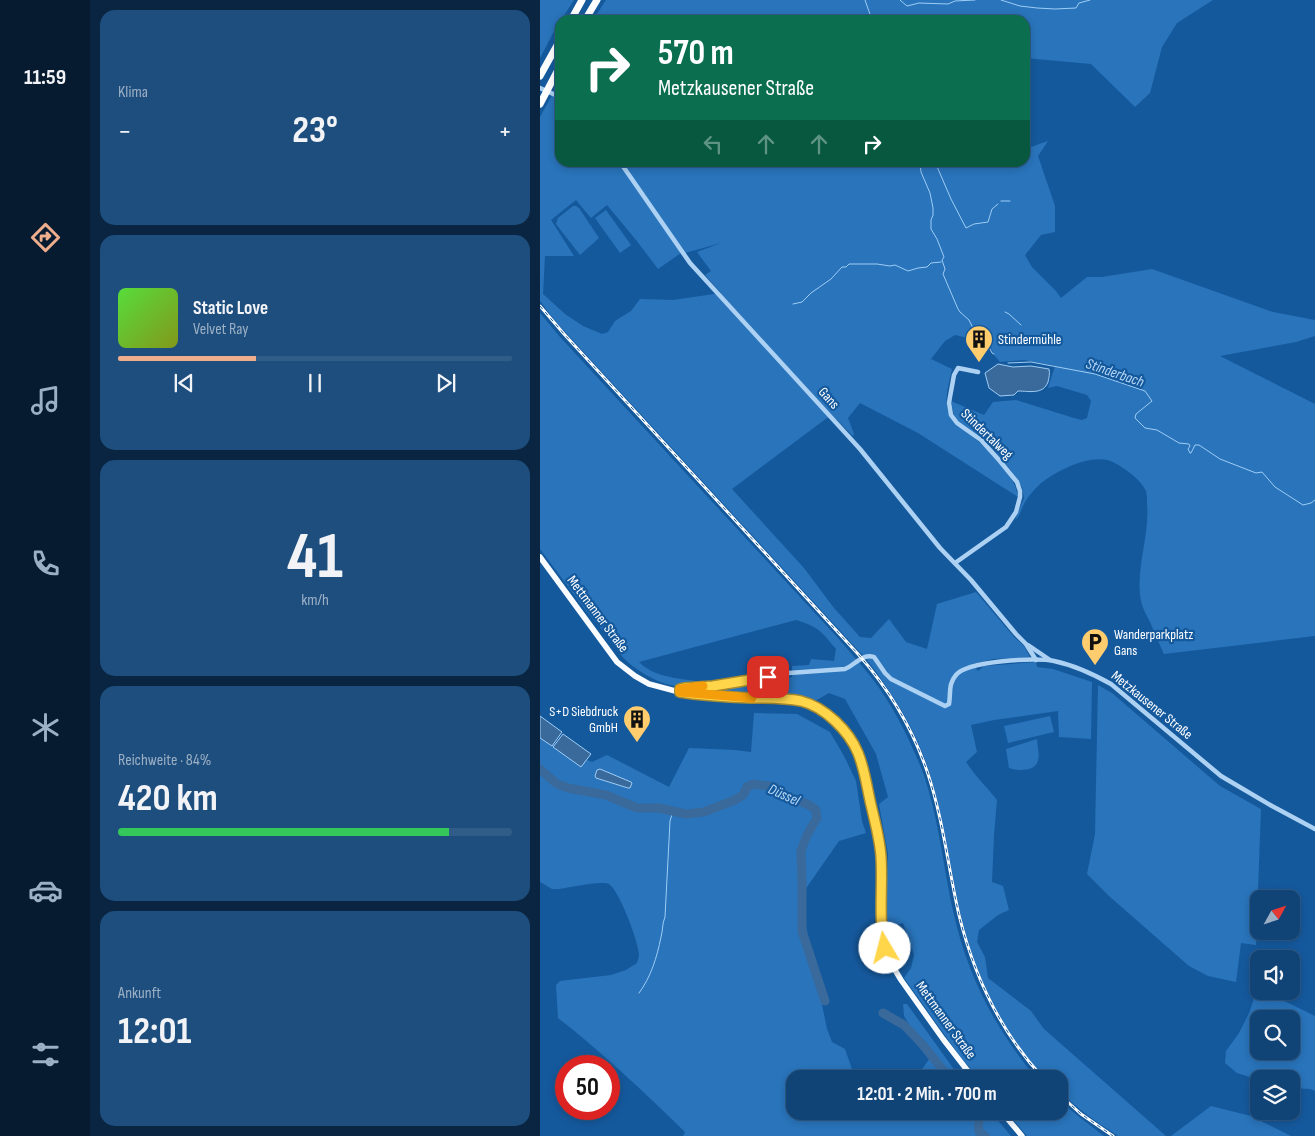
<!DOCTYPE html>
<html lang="de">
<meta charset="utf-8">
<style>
:root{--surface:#104376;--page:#1e4e7e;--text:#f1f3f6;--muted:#9cb0c5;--line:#305c88;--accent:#eead8d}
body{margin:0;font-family:"Sofia Sans Condensed",sans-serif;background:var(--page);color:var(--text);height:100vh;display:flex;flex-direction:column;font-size:19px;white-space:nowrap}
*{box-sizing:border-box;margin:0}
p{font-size:16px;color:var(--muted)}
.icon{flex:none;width:28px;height:28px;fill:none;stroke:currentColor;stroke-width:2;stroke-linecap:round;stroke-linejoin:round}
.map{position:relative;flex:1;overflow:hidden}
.details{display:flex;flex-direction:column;gap:10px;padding:10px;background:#092541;width:450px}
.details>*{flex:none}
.guide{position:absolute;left:15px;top:15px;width:475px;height:152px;border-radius:15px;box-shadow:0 2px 8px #0003,0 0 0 1px var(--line);background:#0b6e4f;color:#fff;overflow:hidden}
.needle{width:32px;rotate:50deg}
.fabs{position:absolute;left:710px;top:890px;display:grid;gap:10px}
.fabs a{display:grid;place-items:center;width:50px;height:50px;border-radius:10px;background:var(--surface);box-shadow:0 2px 8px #0003,0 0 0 1px var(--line);font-size:25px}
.speed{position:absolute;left:15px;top:1055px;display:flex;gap:10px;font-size:25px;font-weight:700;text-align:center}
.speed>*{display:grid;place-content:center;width:65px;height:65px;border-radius:50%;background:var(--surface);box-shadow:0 2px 8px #0003,0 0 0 1px var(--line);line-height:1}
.speed .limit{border:8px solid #d22;background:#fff;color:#111}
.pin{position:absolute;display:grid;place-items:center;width:42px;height:42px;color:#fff;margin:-21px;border-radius:10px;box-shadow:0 2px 8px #0006}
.me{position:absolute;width:55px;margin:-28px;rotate:352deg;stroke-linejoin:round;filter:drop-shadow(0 0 4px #0008)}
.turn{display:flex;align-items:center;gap:18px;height:105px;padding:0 20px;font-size:22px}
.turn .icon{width:65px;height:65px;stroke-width:2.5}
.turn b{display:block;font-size:35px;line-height:42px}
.lanes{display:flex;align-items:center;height:48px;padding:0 20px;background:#0003;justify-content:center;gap:25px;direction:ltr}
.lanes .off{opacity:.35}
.big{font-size:38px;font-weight:700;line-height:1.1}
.details .card{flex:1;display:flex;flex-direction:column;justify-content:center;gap:8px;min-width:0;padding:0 18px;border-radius:15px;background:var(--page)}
.details .dial{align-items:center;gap:0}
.dial b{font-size:65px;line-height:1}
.song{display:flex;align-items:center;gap:15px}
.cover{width:60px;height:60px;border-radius:8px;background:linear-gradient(135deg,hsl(110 70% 55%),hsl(70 70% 35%))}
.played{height:5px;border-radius:2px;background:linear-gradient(90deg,var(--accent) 35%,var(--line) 35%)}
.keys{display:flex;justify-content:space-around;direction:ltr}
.heat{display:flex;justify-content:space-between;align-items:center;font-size:28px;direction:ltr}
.charge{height:8px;border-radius:4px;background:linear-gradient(90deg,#34c759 84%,var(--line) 0)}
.trip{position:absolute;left:246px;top:1070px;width:282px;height:50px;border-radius:15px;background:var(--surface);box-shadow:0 2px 8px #0003,0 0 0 1px var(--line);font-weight:700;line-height:50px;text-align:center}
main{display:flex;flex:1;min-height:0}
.tab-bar{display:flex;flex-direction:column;width:90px;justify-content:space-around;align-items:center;background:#061b2f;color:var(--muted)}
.tab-bar .icon{width:35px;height:35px}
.tab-bar .selected{color:var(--accent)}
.tab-bar b{font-size:22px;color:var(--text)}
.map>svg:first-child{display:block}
</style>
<main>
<nav class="tab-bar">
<b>11:59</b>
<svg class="icon selected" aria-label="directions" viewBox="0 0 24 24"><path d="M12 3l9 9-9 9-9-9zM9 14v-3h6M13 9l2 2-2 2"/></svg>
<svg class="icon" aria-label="music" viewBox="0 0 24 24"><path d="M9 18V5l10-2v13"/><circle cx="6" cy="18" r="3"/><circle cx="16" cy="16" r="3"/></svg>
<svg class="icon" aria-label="phone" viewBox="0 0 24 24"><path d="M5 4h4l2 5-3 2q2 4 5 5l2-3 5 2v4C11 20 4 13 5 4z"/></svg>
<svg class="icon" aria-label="climate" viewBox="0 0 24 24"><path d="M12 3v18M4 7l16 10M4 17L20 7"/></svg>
<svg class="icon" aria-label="car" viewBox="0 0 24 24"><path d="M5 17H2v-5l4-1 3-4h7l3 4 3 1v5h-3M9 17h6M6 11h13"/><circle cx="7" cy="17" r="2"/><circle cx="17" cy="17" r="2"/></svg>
<svg class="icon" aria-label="filters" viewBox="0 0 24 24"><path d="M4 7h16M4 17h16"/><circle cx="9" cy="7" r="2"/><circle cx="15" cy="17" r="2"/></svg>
</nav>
<section class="details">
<div class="card"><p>Klima</p>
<div class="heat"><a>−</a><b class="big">23°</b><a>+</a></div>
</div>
<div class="card">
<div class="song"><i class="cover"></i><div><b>Static Love</b><p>Velvet Ray</p></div></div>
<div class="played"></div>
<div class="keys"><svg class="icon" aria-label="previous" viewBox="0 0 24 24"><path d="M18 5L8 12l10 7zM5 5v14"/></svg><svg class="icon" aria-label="pause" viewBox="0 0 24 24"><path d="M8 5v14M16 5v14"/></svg><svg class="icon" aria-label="next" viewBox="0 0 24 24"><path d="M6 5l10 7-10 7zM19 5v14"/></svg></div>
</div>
<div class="card dial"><b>41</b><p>km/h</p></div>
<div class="card"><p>Reichweite · 84%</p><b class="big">420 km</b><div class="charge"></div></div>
<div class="card"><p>Ankunft</p><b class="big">12:01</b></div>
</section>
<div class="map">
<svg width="775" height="1136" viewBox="0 0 775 1136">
<rect width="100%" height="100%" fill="#15599d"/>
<g fill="#2974bb" fill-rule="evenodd">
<polygon points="0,0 34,0 21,20 20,20 0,58"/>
<polygon points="66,0 673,0 637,23 622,47 610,93 595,107 551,64 485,58 485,20 53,20"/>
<path d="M20 81V162L78 163 141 253 118 269 96 240 67 205 51 218 36 200 11 220 34 256H5L3 294 25 314 43 326 62 334 68 332 75 321 91 311 100 299 133 300 181 293 165 275 171 271 157 252 181 243 145 253 81 163 485 162V149L508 141 498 156 515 206V232L501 235 485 255 492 267 516 291 521 298 547 277H562L612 269 733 312 775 320V336L756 342 680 356 775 404V636L624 654C619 644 615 633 610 622 605 612 601 606 600 594 597 563 610 533 607 503 607 499 607 495 606 491 600 479 587 470 575 463 555 452 522 468 504 481 498 485 487 497 484 504 481 509 480 516 475 520L484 498 482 487 470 469 449 444 429 429 417 421 414 416 411 401 444 415 453 402 476 400 534 418 542 420 547 418 551 401 547 395 517 386 508 388 515 366 484 360 460 362 454 355 449 343 415 335 405 341 391 359 412 369C409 383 404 397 408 411 410 421 419 426 426 431 445 447 475 471 478 497L378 433 320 403 308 418 314 434 313 436 296 419 287 418 192 489 264 568 294 608 320 637 331 638 349 619 366 642 387 649 397 604 436 592 474 637 484 646 490 657 453 659 433 664 438 671 444 666 496 662 497 667 513 669 552 682 551 739 519 737 518 711 454 720 431 725 437 752 426 762C435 776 447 787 457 800L454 835 452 882 463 886 469 910 458 915 439 930 437 942 445 957 448 978 491 1011 504 1029 626 1136H578L575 1134C555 1121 537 1108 520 1092V1079H506C462 1033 434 973 420 912 410 865 404 818 389 771 376 730 353 694 327 660L16 322 0 301V117Z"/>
<polygon points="33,206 36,206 39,208 59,238 40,255 16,224 18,218"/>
<polygon points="66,210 91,245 80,253 55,218"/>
<path d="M0 313 20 337 297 637C308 650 320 663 331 677 353 705 369 738 382 770 399 817 403 867 414 915 428 977 456 1030 497 1079H439L419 1055 364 978 371 968 374 955 363 923 345 929 348 854 339 804 348 797 336 754 305 699 289 693 275 701C261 697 247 696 232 695 205 693 177 693 150 691L215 683 252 677V666L269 665 271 659 294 661 296 649C281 631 279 627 256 620L99 662C114 677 136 678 156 681 151 684 144 686 137 686 118 685 81 663 74 644L47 612 0 549Z"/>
<polygon points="558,685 572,693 680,786 721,809 716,945 701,943 696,982 668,976 649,966 569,896 547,874 555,834"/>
<path d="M214 713 257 714 290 732 304 756 316 781 322 821 326 833 299 841 260 897 287 1029 292 1042 305 1049 315 1078 318 1079H255V1111H450L471 1136H143L145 1132C105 1093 62 1052 18 1018L16 985 20 981 71 975 86 970 97 963C97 961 99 958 99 955 99 943 79 890 69 884 61 880 28 888 18 889H12L0 882V738L52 762 67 755 129 787 149 748 195 750 211 752Z"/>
<polygon points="510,716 514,732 468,743 464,726"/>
<path d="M497 739C497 746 500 754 498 760 496 772 477 771 469 768L466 749Z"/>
<path d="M717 988 719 989V991H724L775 1016V1091L770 1089 751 1088V1079H719V1080L697 1073 685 1063 686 1051 699 1033 710 1011ZM719 1019H751V1051H719Z"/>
<polygon points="363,1004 367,1004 413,1068 422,1079 375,1079 390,1058 364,1016"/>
<polygon points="520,1101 538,1116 564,1136 487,1136 466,1111 520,1111"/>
<polygon points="671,1106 711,1116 751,1136 631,1136"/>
</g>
<g fill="#3a6a9b" stroke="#9fcdf5">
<path d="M458 364 473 367 491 366 509 369C510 374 509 377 508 382 503 395 489 391 478 391L474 395 460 396 449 388 445 373Z"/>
<polygon points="0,716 22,732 12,746 0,738"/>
<polygon points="23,734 51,754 41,767 13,747"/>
<polygon points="60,769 91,782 92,783 90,788 88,788 56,778 55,776 57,770"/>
</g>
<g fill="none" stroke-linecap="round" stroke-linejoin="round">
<g stroke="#9fcdf5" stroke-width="1">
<polyline points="325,0 332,20"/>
<polyline points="360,0 367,6 379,3 408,4 415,1 435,0"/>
<polyline points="461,0 480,6 497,8 515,9 536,8 539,3 550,0"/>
<polyline points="380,162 381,172 390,193 393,208 393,215 391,220 391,229 397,239 404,257 402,260 405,269 403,274 418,309 420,312 429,320 436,334 449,347 452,353 454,354"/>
<polyline points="395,162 411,199 426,228 434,224 448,222 452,209 458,204"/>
<polyline points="461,201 470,201"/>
<polyline points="253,304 262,302 271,293 291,279 302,267 306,267 309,264 337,264 350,266 355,265 368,271 378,268 387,267 391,263 401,262"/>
<polyline points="465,312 469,314 481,325"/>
<polyline points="468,363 491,362 555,374 605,391 612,401 596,414 595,418 605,428 617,430 639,443 649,444 650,446 648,449 650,453 651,453 655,445 659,445 680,459 716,473 722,472 735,487 763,505 771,503 775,500"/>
<path d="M99 993C111 977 117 957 121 937 123 930 122 924 125 917L130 821 133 811"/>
</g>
<g stroke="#3a6a9b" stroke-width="9">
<polyline points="0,769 17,784 28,788 66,795 97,808 119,808 146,814 164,812 195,800 203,795 207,787 214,784 235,787 247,796 269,805 276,810 277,818 267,835 261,851 262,882 262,931 285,1001"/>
<polyline points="343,1013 364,1025 383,1045 410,1079"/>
<path d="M435 1111C442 1119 437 1124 439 1132L445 1136"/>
</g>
<g stroke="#acd1f3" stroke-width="4.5">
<polyline points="0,88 20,97"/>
<polyline points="80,162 150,263 320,449 400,548 431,580 476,634 486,644 496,660"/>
<polyline points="415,563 466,527 476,512 480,497 480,491 477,482 459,460 441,440 417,423 411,415 409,403 410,397 414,375 418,368 438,372"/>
<polyline points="488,645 510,660"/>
<path d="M139 692 140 689 145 687 173 686 249 673 305 669C315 665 323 653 334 657L345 673 351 679 405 706 409 704C411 693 408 684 416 675 427 661 496 657 514 661 533 665 553 674 571 684L681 776 732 806 775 829"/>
</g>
<g stroke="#f8fbff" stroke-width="5.5">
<polyline points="0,557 77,662 95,676 109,684 139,692 192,697 245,699 260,701 272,705 280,709 302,730 318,752 322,764 338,835 341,857 341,925 345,948 349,960 361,980 403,1039 434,1079"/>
<polyline points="461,1111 482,1136"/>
</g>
<g stroke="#fff" stroke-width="7">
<polyline points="31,20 42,0"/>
<polyline points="45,20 57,0"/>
<polyline points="0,76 20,40"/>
<polyline points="0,104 20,66"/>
</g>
<g stroke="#fff" stroke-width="3">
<g id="rail">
<path d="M0 306 24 334 318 654C348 688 372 727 387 771 403 818 408 867 419 915 434 976 461 1033 504 1079"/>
<polyline points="520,1095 541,1114 573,1136"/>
</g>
</g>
<use href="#rail" stroke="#15599d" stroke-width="1" stroke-dasharray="4" stroke-linecap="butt"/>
</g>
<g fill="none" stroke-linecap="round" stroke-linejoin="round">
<g stroke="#a68a30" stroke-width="12">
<path id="route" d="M228 677 173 686 144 688 140 689V692C163 696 187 697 212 698 228 698 245 698 261 701 285 707 309 731 318 753 325 770 327 788 331 805 335 822 340 840 341 857 343 888 338 918 345 948"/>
</g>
<use href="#route" stroke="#ffd54a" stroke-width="9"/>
<polyline stroke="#f59e0b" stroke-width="9" points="163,686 140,689 140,692 212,698"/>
</g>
<defs>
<g id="building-pin" transform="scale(1.4375)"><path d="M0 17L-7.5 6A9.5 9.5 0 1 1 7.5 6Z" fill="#ffcc6e" stroke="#15599d"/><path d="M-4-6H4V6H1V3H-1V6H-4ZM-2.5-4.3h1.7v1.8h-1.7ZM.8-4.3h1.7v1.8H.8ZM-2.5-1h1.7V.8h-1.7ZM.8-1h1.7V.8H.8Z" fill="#111"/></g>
<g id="parking-pin" transform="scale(1.4375)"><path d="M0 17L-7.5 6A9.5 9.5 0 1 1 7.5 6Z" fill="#ffcc6e" stroke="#15599d"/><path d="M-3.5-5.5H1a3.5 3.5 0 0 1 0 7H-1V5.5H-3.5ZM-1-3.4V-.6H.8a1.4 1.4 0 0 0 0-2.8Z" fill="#111"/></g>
</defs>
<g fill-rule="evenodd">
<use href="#building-pin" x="439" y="339"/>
<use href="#parking-pin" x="555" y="642"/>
<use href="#building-pin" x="97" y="719"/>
</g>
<g text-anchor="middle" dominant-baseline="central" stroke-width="4.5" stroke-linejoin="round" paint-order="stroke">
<g font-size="14" fill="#fff" stroke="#15599d" text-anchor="start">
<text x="458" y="339">Stindermühle</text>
<text x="574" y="634">Wanderparkplatz<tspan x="574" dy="16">Gans</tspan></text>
<text x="78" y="711" text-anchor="end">S+D Siebdruck<tspan x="78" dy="16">GmbH</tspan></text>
</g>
<g font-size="14" fill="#fff" stroke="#15599d">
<text transform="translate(289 398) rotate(48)">Gans</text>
<text transform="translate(447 434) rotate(44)">Stindertalweg</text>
<text transform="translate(58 614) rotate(53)">Mettmanner Straße</text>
<text transform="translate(612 705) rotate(39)">Metzkausener Straße</text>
<text transform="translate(406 1020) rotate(54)">Mettmanner Straße</text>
</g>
<g font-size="15" font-style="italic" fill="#b9daf9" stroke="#15599d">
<text transform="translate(575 373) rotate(19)">Stinderbach</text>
<text transform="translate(244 795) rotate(24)">Düssel</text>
</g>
</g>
</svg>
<div class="fabs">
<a><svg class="needle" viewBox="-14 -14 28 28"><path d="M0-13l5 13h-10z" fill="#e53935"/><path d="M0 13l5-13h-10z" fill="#9cb0c5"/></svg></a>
<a><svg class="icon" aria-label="sound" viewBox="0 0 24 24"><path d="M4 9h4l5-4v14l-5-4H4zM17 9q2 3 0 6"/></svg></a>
<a><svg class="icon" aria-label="search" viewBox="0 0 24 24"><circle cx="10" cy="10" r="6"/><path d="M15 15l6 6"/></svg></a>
<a><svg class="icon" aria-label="layers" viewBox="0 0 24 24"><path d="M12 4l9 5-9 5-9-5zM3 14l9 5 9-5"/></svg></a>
</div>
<div class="speed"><div class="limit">50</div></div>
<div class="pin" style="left:228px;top:677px;background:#d93025"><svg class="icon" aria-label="arrive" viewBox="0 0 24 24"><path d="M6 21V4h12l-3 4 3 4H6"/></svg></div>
<svg class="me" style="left:345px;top:948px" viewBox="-20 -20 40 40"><circle r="19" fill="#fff"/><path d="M0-13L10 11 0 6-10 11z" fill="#ffd54a"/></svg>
<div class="trip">12:01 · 2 Min. · 700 m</div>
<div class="guide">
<div class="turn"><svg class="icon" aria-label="right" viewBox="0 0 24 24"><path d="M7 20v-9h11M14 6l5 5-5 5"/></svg><div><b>570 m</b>Metzkausener Straße</div></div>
<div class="lanes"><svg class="icon off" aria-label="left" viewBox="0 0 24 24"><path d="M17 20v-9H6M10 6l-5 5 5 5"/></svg><svg class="icon off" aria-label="ahead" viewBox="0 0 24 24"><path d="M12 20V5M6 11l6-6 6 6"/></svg><svg class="icon off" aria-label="ahead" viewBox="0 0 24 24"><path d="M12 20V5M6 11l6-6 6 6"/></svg><svg class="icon" aria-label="right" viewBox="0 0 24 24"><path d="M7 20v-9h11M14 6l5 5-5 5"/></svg></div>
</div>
</div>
</main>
